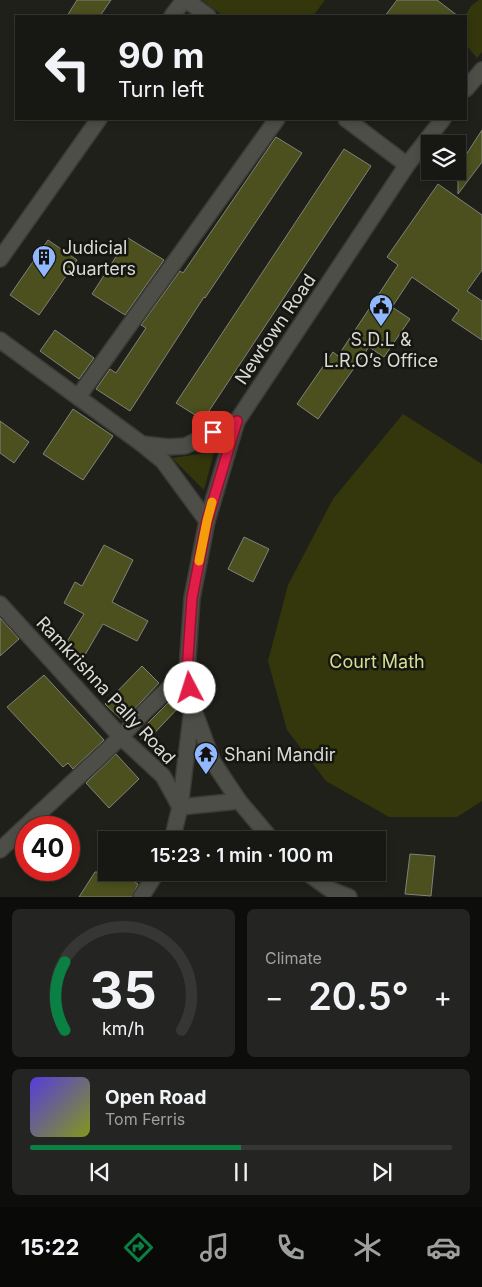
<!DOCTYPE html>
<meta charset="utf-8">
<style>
:root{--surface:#171814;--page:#242522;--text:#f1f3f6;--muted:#9ea0a0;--line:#363734;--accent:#0b8043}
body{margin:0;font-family:Inter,sans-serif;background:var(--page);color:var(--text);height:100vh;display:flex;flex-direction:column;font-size:19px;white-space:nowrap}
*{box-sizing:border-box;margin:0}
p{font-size:16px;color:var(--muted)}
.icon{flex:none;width:28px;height:28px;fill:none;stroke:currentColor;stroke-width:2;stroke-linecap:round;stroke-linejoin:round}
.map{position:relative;height:897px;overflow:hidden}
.details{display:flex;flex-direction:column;gap:12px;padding:12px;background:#0d0d0b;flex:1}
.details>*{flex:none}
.top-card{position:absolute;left:15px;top:15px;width:452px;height:105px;border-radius:0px;box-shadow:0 2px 8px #0003,0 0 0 1px var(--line);background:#171814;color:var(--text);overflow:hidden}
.buttons{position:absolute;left:421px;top:135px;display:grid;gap:10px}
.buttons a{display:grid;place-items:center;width:45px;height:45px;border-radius:0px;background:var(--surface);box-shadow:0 2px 8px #0003,0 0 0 1px var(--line);font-size:25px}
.speed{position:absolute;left:15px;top:816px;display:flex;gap:10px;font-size:25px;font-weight:700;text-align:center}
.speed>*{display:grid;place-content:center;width:65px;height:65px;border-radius:50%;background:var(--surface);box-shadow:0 2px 8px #0003,0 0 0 1px var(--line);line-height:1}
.speed .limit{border:8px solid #d22;background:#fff;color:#111}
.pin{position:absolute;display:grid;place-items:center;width:42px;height:42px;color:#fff;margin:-21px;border-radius:10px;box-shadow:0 2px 8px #0006}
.me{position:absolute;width:55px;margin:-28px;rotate:355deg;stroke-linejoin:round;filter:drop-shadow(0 0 4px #0008)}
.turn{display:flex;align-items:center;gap:18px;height:105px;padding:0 20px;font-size:22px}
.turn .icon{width:65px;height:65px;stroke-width:2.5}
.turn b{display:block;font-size:35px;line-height:42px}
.big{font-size:38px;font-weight:600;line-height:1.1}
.details .card{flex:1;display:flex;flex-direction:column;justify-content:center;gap:8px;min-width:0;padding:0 18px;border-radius:8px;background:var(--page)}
.details .dial{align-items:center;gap:0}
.dial svg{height:130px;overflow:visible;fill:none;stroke:var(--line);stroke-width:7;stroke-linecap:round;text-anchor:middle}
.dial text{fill:var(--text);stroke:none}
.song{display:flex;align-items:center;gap:15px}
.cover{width:60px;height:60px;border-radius:8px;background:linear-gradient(135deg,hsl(250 70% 55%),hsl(70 70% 35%))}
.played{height:5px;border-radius:2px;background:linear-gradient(90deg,var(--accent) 50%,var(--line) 50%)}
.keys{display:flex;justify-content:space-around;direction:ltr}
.heat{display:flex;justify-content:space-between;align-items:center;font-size:28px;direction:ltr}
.details .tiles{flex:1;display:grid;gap:12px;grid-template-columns:1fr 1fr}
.card:last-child{grid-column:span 2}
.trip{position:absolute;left:98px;top:831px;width:288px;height:50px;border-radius:0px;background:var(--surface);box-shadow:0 2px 8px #0003,0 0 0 1px var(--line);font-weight:600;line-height:50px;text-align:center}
.dock{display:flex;height:80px;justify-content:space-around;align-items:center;background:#090a08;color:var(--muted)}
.dock .icon{width:35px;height:35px}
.dock .active{color:var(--accent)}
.dock b{font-size:22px;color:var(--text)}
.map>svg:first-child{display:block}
</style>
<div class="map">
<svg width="482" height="897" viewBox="0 0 482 897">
<rect width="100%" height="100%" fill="#1f201a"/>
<g fill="#33370b">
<polygon points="202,0 325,0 313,16 223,16"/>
<polygon points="479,0 482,0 482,52 477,58 466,45 465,16 471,6"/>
<polygon points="403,414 482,464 482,801 457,817 389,817 326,781 287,730 268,661 288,585 333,499"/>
<polygon points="214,452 204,490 172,458"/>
</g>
<g fill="#4b501e" stroke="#81827a">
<polygon points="77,0 111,0 100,16 67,16"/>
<polygon points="397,0 437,0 458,16 385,16"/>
<polygon points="482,130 482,162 458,194 458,167"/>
<polygon points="276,137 302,153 205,298 204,297 130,411 96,389 110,369 116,373 146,328 141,325 180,271 183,273"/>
<polygon points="344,149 371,166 203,420 176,403"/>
<polygon points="438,184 482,215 482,270 467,291 482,301 482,340 452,320 459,310 412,277 392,307 410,319 384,357 369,347 318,419 297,404 333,352 338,356 398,265 387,257"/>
<polygon points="128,238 164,260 125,315 92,294"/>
<polygon points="48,240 77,260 39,315 10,295"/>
<polygon points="55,330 94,358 79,379 40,351"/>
<polygon points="73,409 113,436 83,480 43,454"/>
<polygon points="0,421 29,442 14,463 0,453"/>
<polygon points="244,537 269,549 253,582 228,569"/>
<polygon points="104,545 133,560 112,602 148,621 137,641 103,624 82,660 63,648 84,614 64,603 75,582 82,586"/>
<polygon points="0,618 19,639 0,656"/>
<polygon points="142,666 159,683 123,721 105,704"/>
<polygon points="44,675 104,740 73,769 68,763 63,767 7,707"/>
<polygon points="170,701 178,708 146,742 137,734"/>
<polygon points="116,754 139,779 109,808 86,783"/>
<polygon points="410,854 435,856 431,896 405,894"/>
<polygon points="95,872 120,872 138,884 132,897 79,897"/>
</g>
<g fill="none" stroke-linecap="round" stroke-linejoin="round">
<g stroke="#3b3b37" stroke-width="18">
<g id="minor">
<polyline points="186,0 208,16"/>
<polyline points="172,16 184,0"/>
<polyline points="346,119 407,165"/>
<polyline points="0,259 99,119"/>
<polyline points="0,340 142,444 163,461 207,521"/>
<polyline points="78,397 277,119"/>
<polyline points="142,444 168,447 185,446 237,421"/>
<polyline points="0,604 121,737 163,776 180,807 239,801"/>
<polyline points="192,705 213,762 239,801 272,840"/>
<polyline points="172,840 180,807 192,709"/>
<polyline points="0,850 121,737 145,711 187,671"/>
<polyline points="306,872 331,890 349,897"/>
<polyline points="141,897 157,872"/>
</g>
</g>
<g stroke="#3b3b37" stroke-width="18">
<g id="tertiary">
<polyline points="466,89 482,70"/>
<polyline points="192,705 187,671 192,598 207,521 237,421 407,165 443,119"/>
</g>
</g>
<use href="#minor" stroke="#4d4e47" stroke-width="15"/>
<use href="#tertiary" stroke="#4d4e47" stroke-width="15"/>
</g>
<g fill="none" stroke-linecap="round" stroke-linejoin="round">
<g stroke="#92132f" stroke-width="12">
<polyline id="route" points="190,688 187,671 192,598 207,521 237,421 213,432"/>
</g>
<use href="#route" stroke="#e11d48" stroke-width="9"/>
<polyline stroke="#f59e0b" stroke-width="9" points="199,561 207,521 212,502"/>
</g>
<defs>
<g id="building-pin" transform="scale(1.25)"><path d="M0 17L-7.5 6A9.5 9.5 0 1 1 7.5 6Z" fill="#91b8fd" stroke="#161611"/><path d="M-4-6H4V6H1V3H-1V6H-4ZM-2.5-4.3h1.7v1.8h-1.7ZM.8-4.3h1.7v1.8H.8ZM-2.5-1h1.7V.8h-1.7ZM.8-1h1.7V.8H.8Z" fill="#111"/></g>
<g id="civic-pin" transform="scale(1.25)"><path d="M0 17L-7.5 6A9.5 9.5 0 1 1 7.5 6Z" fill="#91b8fd" stroke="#161611"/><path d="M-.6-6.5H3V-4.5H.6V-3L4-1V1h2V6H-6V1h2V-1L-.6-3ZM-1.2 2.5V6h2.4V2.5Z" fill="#111"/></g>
<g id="temple-pin" transform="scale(1.25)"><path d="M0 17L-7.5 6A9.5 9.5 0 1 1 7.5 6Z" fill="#91b8fd" stroke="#161611"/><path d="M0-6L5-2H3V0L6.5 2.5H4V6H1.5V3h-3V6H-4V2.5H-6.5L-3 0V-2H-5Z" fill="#111"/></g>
</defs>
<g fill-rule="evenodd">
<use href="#building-pin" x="44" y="257"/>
<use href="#civic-pin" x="381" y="306"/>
<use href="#temple-pin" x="206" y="754"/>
</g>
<g text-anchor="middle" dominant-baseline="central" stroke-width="5" stroke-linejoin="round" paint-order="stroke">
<g font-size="18" fill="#d9dad6" stroke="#161611" text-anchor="start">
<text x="62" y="247">Judicial<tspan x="62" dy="21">Quarters</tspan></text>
<text x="381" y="339" text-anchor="middle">S.D.L &amp;<tspan x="381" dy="21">L.R.O’s Office</tspan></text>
<text x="224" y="754">Shani Mandir</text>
</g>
<g font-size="18" fill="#d9dad6" stroke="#161611">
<text transform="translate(275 329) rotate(-56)">Newtown Road</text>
<text transform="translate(106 690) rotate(47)">Ramkrishna Pally Road</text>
</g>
<g font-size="18" fill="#d6df90" stroke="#161611">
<text x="377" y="661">Court Math</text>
</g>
</g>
</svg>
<div class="buttons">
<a><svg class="icon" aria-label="layers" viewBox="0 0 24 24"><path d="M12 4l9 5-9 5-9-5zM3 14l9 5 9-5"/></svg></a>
</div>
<div class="speed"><div class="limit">40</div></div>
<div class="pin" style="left:213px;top:432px;background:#d93025"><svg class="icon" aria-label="arrive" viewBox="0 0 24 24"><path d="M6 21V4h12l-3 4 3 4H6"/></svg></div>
<svg class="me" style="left:190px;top:688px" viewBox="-20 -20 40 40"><circle r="19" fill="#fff"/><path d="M0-13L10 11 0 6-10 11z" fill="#e11d48"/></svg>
<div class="trip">15:23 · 1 min · 100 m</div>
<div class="top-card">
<div class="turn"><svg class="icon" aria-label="left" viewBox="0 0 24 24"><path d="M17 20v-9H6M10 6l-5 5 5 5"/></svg><div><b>90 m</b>Turn left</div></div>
</div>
</div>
<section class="details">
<div class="tiles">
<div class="card dial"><svg viewBox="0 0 100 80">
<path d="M14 69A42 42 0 1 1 86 69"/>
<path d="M14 69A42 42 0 0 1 14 27" stroke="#0b8043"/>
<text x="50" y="56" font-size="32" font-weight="700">35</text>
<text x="50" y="72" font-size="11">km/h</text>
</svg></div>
<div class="card"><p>Climate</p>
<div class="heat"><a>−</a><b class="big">20.5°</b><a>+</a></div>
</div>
<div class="card">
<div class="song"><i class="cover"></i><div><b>Open Road</b><p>Tom Ferris</p></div></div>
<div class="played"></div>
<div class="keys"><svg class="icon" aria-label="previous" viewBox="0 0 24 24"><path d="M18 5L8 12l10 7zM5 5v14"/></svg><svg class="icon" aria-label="pause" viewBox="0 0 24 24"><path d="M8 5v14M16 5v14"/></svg><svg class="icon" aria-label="next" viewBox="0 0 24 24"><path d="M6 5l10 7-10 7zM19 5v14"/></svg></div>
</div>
</div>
</section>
<nav class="dock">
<b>15:22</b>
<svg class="icon active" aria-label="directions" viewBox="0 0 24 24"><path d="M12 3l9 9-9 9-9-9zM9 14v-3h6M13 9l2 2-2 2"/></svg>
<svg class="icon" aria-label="music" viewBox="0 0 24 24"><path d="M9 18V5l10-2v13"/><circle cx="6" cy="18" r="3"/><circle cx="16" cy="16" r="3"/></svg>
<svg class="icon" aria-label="phone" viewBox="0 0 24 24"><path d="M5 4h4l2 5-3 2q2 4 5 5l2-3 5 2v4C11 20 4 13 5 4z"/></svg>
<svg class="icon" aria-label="climate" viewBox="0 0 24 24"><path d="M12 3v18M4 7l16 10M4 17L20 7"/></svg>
<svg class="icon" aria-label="car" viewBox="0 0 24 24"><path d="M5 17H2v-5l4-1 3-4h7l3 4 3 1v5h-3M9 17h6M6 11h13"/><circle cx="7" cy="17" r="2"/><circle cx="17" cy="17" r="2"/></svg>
</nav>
